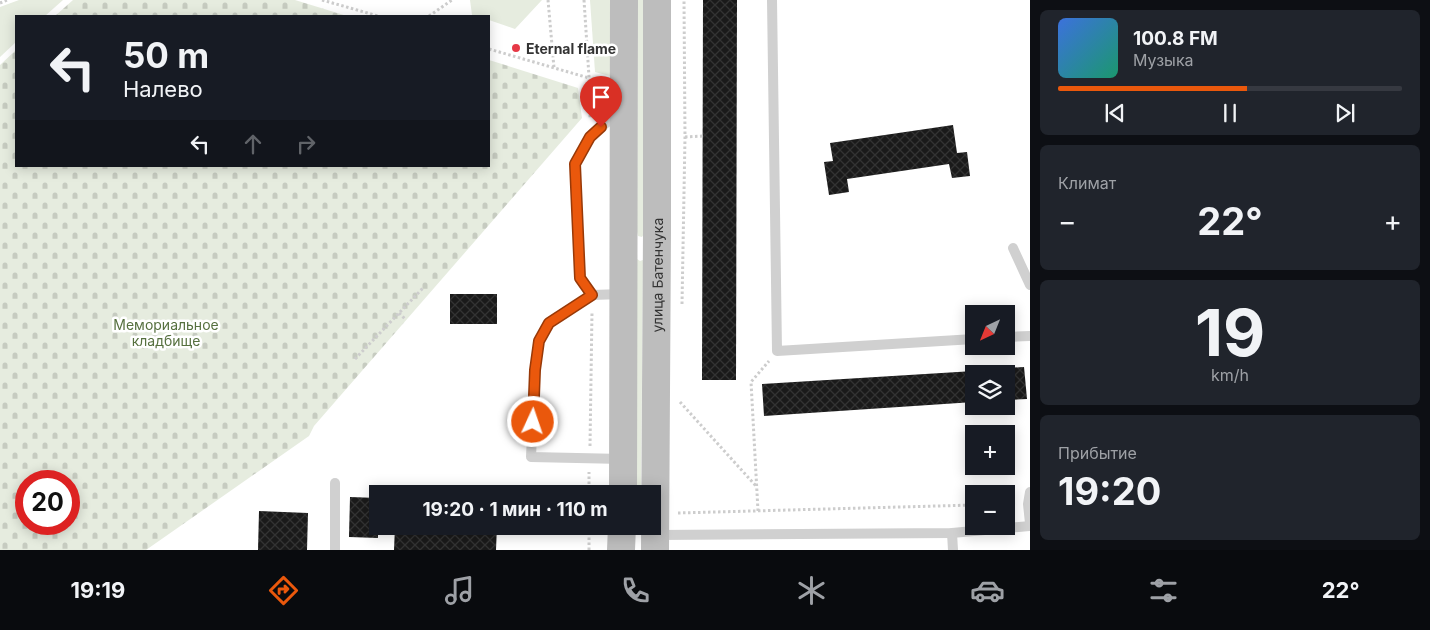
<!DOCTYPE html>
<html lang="ru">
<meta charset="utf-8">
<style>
:root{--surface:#171b24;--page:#20242c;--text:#f1f3f6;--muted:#9ea1a6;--line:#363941;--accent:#ea580c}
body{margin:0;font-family:Inter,sans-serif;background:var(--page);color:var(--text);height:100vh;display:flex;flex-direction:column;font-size:19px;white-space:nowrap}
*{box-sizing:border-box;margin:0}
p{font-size:16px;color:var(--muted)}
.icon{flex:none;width:28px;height:28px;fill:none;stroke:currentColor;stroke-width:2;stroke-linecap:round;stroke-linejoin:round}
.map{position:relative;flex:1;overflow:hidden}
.sheet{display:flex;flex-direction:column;gap:10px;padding:10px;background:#0d0f14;width:400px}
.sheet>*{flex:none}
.banner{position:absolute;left:15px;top:15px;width:475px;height:152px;border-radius:0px;box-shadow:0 2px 12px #0003;background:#171b24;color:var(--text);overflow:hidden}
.needle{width:32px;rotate:223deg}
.buttons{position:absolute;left:965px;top:305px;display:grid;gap:10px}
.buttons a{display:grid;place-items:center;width:50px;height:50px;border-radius:0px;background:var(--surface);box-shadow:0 2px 12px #0003;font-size:25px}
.speed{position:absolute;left:15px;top:470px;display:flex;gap:10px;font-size:25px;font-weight:700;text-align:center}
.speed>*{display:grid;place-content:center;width:65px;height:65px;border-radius:50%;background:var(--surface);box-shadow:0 2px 12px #0003;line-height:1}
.speed .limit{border:8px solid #d22;background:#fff;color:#111}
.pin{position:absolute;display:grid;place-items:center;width:42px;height:42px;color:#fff;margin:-51px -21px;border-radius:50% 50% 50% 0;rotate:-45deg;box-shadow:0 0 5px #0007}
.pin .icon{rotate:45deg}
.me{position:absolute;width:55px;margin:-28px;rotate:3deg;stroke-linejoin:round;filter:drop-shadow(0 0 4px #0008)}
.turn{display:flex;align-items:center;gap:18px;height:105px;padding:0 25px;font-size:22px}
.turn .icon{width:65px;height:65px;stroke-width:2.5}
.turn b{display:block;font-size:35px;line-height:42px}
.lanes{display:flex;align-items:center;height:48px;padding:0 25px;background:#0003;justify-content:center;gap:25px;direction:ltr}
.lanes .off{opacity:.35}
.big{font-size:38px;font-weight:700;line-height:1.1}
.sheet .card{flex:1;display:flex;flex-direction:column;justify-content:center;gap:8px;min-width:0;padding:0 18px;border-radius:8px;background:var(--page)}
.sheet .dial{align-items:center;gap:0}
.dial b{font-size:65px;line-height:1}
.song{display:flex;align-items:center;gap:15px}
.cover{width:60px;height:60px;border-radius:8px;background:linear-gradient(135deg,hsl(220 70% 55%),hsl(160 70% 35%))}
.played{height:5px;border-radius:2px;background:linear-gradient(90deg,var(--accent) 55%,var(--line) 55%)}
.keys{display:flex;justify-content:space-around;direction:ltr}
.heat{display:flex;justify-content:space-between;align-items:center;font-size:28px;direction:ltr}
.trip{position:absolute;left:369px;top:485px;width:292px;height:50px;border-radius:0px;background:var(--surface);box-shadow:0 2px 12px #0003;font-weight:700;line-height:50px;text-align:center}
.tab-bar{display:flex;height:80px;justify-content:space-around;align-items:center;background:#090b0e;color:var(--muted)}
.tab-bar .icon{width:35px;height:35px}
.tab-bar .on{color:var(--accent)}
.tab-bar b{font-size:22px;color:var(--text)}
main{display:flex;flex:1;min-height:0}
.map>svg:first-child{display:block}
</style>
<main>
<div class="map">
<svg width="1030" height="550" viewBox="0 0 1030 550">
<defs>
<pattern id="cemetery-stones" width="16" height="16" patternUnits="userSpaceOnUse" patternTransform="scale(1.25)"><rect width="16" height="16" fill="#e6ecdf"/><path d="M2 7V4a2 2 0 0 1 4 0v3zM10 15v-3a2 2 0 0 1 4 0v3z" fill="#c6cbc0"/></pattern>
<pattern id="building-cross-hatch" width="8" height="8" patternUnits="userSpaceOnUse" patternTransform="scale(1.25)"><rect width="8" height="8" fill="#1a1a1a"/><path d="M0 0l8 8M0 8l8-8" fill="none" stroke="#333"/></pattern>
</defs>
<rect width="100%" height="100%" fill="#fff"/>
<g fill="#e6ecdf">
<polygon points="19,0 63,0 45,16 16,16 16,42 0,57 0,7"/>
<polygon points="470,0 542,0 515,29 489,20 489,16 472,15"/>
<polygon points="590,0 617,0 617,78 595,72"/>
<polygon points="638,0 644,0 645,232 642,237 638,236 637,232"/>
<polygon points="637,259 640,261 643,260 641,494 635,494"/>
</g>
<g fill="url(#cemetery-stones)" fill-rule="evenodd">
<polygon points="73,0 295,0 347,16 55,16"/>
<path d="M16 50V166H489V60L578 88 582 118 314 426 309 436 146 550H0V65ZM26 481H69V524H26Z"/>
</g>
<g fill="url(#building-cross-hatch)">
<polygon points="703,0 737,0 736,380 702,380"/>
<polygon points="953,125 957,153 967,152 970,176 952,178 949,164 847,179 849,192 829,195 824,162 833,161 830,143"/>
<rect x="450" y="294" width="47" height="30"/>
<polygon points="1024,367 1027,399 1006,400 1006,368"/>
<polygon points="974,371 974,402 764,416 762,384"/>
<polygon points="350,497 378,498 378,538 349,537"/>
<polygon points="259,511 308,513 307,550 258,550"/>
<polygon points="395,526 497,526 496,550 394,550"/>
</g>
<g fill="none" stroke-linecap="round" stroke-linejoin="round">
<g stroke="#cdcdcd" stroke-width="3" stroke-dasharray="2.5 2.5" stroke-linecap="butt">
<polyline points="322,0 378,16"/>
<polyline points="548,0 554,68"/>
<polyline points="584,0 590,92 590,118"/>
<polyline points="0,3 7,0"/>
<polyline points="429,16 452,0"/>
<polyline points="489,49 589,78"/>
<polyline points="590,92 601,93"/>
<polyline points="685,137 703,136"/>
<polyline points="682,304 685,137 684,0"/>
<polyline points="399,313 406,320"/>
<polyline points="355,359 423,288"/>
<polyline points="680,402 756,486"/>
<polyline points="590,446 592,312"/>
<polyline points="589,494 589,472"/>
<polyline points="1006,505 1016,504"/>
<polyline points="758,511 751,382 769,361"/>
<polyline points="678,513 974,505"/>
<polyline points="589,550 589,526"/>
</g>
<g stroke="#d0d0d0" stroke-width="10">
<polyline points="772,0 777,351 974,339"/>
<polyline points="1013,248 1030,285"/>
<polyline points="622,294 592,295 549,323 539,341 535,370 531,457 623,459"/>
<polyline points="592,295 580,278 575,164 590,137 621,110"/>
<polyline points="1006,337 1030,336"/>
<polyline points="1030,492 1028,504 1030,523"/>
<polyline points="952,533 953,550"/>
<polyline points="656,535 952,533 1030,526"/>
<polyline points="335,550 335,483"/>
</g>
<g stroke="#bdbdbd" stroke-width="28">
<polyline points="623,494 624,0"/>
<polyline points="621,550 622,526"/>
<path id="s1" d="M655 550 657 232V0"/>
</g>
</g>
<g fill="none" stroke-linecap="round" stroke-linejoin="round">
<g stroke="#983908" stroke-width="12">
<polyline id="route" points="533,422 535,370 539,341 549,323 592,295 580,278 575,164 590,137 601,127"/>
</g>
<use href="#route" stroke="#ea580c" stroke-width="9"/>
</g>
<circle fill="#e63946" stroke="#fff" stroke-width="2" cx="516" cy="48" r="5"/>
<g text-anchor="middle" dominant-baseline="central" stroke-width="5" stroke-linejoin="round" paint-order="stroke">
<g font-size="14" font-weight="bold" fill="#333" stroke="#fff" text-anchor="start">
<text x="526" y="48">Eternal flame</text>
</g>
<g font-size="14" fill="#333" stroke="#fff">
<text stroke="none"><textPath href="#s1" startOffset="275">улица Батенчука</textPath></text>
</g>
<g font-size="14" fill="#56703f" stroke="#fff">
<text x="166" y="324">Мемориальное<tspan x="166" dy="16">кладбище</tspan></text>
</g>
</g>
</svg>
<div class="buttons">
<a><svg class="needle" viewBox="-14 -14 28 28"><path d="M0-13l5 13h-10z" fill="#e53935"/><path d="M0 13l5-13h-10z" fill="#9ea1a6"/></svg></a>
<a><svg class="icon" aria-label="layers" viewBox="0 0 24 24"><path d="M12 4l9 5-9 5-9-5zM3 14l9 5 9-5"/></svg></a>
<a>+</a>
<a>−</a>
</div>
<div class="speed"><div class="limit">20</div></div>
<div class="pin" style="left:601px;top:127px;background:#d93025"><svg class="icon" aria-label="arrive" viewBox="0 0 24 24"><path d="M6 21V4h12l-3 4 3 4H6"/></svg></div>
<svg class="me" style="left:533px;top:422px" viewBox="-20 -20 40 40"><circle r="17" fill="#ea580c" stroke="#fff" stroke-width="3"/><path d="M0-11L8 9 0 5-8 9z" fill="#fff"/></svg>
<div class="trip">19:20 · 1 мин · 110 m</div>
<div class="banner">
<div class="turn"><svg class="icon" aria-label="left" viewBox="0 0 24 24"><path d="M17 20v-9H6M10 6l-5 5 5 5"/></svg><div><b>50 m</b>Налево</div></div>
<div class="lanes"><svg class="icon" aria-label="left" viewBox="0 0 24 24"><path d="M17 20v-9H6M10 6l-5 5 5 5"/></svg><svg class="icon off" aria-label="ahead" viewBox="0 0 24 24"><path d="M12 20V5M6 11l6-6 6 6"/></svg><svg class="icon off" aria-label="right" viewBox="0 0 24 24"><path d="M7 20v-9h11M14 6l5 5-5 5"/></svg></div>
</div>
</div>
<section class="sheet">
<div class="card">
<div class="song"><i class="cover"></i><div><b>100.8 FM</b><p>Музыка</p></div></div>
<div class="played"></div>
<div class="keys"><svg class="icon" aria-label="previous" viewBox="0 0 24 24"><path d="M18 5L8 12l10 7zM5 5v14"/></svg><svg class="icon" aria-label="pause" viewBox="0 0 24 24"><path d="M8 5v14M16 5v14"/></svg><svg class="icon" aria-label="next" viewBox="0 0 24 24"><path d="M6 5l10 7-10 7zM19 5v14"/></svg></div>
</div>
<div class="card"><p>Климат</p>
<div class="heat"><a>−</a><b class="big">22°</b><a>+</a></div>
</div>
<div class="card dial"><b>19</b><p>km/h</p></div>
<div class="card"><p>Прибытие</p><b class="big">19:20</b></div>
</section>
</main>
<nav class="tab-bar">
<b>19:19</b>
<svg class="icon on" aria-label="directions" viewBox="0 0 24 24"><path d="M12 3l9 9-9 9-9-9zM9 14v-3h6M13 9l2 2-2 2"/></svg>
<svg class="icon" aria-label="music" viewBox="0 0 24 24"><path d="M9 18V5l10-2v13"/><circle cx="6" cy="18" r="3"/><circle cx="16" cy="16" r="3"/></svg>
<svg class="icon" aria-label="phone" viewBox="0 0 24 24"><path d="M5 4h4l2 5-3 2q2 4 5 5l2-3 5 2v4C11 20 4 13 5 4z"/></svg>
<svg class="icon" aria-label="climate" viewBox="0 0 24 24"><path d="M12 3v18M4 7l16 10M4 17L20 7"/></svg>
<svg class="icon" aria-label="car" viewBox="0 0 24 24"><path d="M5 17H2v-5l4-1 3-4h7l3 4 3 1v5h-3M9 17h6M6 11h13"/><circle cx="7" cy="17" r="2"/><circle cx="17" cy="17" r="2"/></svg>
<svg class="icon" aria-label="filters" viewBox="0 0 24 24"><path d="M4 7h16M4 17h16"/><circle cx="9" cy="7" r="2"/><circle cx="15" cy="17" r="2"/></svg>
<b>22°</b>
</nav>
